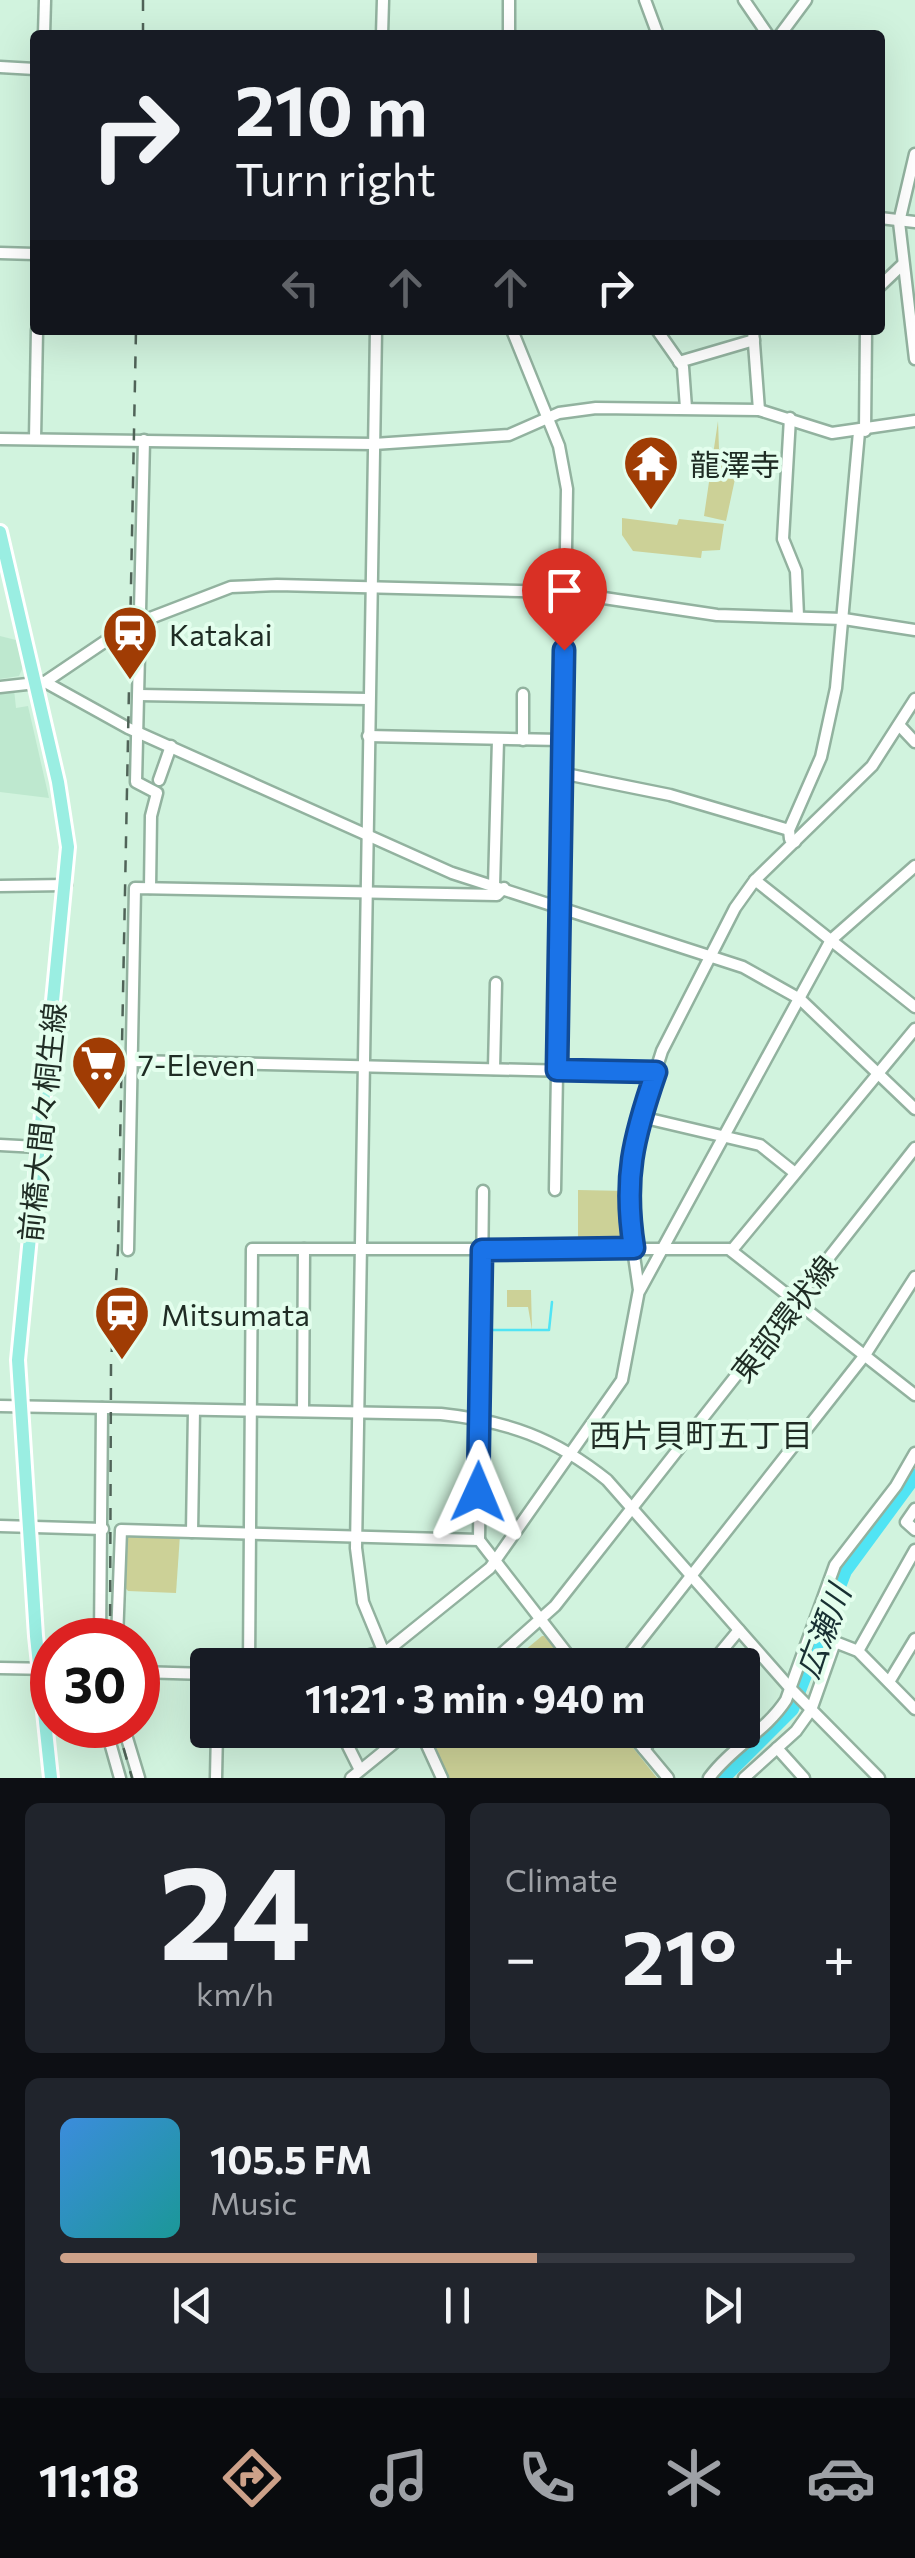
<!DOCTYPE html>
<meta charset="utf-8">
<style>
:root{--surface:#171b24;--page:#20242c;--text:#f1f3f6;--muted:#9ea1a6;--line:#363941;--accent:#cda189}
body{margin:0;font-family:Commissioner,"Noto Sans JP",sans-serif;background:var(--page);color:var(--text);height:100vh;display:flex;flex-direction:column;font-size:38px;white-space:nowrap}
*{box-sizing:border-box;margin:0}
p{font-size:32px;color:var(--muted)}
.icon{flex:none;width:55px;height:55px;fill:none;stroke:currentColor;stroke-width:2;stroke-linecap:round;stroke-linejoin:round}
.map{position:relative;height:1778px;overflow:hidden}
.drawer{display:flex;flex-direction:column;gap:25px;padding:25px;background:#0d0f14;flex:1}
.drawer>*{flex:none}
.guide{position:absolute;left:30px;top:30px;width:855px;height:305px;border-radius:10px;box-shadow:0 10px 40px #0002;background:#171b24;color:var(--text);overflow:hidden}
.speed{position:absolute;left:30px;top:1618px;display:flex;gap:20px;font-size:50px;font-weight:700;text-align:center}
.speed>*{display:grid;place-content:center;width:130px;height:130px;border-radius:50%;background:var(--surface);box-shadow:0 10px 40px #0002;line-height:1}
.speed .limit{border:15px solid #d22;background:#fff;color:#111}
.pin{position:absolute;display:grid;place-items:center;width:85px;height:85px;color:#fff;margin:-102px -42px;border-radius:50% 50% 50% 0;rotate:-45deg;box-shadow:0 0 10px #0007}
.pin .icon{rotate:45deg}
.me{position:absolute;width:110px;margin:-55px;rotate:1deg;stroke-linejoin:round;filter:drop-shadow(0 0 8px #0008)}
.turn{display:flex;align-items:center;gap:35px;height:210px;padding:0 40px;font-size:45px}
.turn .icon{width:130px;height:130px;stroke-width:2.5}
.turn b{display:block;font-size:70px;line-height:85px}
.lanes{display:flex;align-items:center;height:95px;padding:0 40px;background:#0003;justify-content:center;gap:50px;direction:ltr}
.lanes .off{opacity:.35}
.big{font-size:75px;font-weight:700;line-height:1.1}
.drawer .card{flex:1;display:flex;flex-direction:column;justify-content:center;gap:15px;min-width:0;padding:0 35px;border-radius:15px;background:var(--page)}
.drawer .dial{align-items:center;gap:0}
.dial b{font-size:130px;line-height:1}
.song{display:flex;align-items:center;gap:30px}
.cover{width:120px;height:120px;border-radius:15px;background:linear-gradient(135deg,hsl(210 70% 55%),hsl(180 70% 35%))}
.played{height:10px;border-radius:5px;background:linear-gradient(90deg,var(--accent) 60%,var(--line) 60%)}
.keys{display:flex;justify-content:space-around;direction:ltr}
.heat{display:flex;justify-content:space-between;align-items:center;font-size:55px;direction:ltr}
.drawer .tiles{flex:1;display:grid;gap:25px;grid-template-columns:1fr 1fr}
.card:last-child{grid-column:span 2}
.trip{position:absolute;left:190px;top:1648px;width:570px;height:100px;border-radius:10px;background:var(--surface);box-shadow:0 10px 40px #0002;font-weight:700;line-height:100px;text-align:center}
.dock{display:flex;height:160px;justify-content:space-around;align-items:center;background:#090b0e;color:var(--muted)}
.dock .icon{width:70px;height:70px}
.dock .active{color:var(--accent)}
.dock b{font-size:45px;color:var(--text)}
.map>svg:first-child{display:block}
</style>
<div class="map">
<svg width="915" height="1778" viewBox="0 0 915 1778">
<rect width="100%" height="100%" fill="#d1f3de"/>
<g fill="#bee8cf">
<polygon points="0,636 16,640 23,667 19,676 0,679"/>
<polygon points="14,689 16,708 28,706 49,798 0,792 0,692"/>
</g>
<g fill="#ccd197">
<polygon points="718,421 719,449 741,451 726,521 704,516"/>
<polygon points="622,518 677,525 679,519 724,524 720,550 702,551 701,558 633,551 622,535"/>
<polygon points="578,1190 628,1191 635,1248 578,1248"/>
<polygon points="507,1290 531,1290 532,1330 528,1307 507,1307"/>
<polygon points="125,1534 180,1535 176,1593 128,1591 124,1586"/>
<polygon points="544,1636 569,1665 507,1665 542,1636"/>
<polygon points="429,1730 619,1730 657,1778 446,1778 428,1738"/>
</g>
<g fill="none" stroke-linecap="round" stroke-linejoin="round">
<polyline stroke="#50e4f4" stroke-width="2.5" points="493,1330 549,1330 552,1302"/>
<polyline stroke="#50e4f4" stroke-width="14" points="723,1778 792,1709 845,1571 915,1476"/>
<g stroke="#92b29f" stroke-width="15">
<g id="minor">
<polyline points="645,0 658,35"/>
<polyline points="744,0 768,35"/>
<polyline points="44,35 45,0"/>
<polyline points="382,35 383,0"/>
<polyline points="509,35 509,0"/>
<polyline points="780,35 806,0"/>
<polyline points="0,67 35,69"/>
<polyline points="915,154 899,222 915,359"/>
<polyline points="880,218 915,222"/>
<polyline points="0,253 35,254"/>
<polyline points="880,286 902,265"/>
<polyline points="376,330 356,1548 363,1602 389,1665"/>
<polyline points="512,330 559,446 567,489 555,1190"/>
<polyline points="657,330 683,367 686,408"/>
<polyline points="753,330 759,410"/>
<polyline points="679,362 754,340"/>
<polyline points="790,418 783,539 796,571 798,616"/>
<polyline points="865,431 866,330"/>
<polyline points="0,439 374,444 509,435 559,413 596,408 759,410 832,433 915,421"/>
<polyline points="35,439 37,330"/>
<polyline points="144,440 136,782 157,793 151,816 150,888"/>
<polyline points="140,622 231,587 277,585 564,592 717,615 844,619 915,630"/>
<polyline points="45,682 119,632"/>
<polyline points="0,687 45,682 128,728 452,873 743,967 800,999 915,1109"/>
<polyline points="139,695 368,699"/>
<polyline points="899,725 915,742"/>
<polyline points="368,736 562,740"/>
<polyline points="523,740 523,694"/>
<polyline points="561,773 670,795 789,830"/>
<polyline points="159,780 171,746"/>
<polyline points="795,842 790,839 789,830 821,757 836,688 859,432"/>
<polyline points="755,880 915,1007"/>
<polyline points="0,886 66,885"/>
<polyline points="494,886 498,740"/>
<polyline points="132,1061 657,1073"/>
<polyline points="494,1069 496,983"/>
<polyline points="641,1117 760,1145 795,1173"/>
<polyline points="0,1145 38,1147"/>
<polyline points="128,1250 135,888 497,895 504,888"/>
<polyline points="732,1250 915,1029"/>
<polyline points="640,1290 831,940 915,866"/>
<path d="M0 1406 441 1414C507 1421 555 1438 607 1480L791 1689 879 1778"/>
<polyline points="303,1411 304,1249"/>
<polyline points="915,1509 906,1522 915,1530"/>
<polyline points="0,1526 103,1529"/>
<polyline points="192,1532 194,1410"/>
<polyline points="479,1540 483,1191"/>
<polyline points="100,1640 102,1408"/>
<polyline points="117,1640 121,1530 479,1540 576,1665"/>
<polyline points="858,1651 915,1550"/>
<polyline points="249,1665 252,1249 729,1249 915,1395"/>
<polyline points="327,1665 387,1651 490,1568 622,1380 639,1290 626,1201 641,1117 662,1051 735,908 755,880 872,766 915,699"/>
<polyline points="489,1665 555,1606 915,1148"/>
<polyline points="621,1665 865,1355 915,1277"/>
<polyline points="710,1665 739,1630"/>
<polyline points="0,1668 52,1669"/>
<polyline points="138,1672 208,1674"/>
<polyline points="889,1682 915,1639"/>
<polyline points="105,1725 120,1778"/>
<polyline points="123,1725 139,1778"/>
<polyline points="340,1730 360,1770"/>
<polyline points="420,1730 442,1778"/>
<polyline points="628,1730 668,1778"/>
<polyline points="777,1748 804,1778"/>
<polyline points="644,1749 659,1730"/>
<polyline points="216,1778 217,1730"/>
<polyline points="351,1778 410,1730"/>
<path d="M709 1778C731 1748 766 1731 786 1700L835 1565 896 1486 915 1453"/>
<polyline points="744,1778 796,1731 811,1710 835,1642 858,1651 915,1709"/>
</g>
</g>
<g stroke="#fff" stroke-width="18">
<polyline id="major" points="0,532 58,782 68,847 18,1360 36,1636 51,1778"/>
</g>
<use href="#minor" stroke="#fff" stroke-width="10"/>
<use href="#major" stroke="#9aeee2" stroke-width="12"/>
<g stroke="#506358" stroke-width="2.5" stroke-dasharray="12 12" stroke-linecap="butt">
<polyline points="143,35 143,0"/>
<polyline points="110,1640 111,1363 118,1249 136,330"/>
<polyline points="117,1725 132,1778"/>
</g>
</g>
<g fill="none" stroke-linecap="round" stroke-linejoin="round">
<g stroke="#114b97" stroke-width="25">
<path id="route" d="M478 1492 482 1250 634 1248C623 1179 633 1138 656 1072L557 1070 564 650"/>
</g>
<use href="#route" stroke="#1a73e8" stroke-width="18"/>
</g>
<defs>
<g id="temple-pin" transform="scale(2.875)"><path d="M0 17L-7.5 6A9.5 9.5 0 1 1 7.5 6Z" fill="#a03c04" stroke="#e3feed"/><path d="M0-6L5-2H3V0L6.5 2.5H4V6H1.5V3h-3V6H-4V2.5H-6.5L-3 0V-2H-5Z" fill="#fff"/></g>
<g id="station-pin" transform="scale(2.875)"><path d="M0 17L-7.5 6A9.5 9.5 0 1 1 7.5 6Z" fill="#a03c04" stroke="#e3feed"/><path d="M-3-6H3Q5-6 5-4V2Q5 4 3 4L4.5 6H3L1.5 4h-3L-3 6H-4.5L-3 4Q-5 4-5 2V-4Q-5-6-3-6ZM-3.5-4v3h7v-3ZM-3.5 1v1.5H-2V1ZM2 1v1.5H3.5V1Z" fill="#fff"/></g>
<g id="supermarket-pin" transform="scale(2.875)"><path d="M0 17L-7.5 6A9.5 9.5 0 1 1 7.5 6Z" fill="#a03c04" stroke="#e3feed"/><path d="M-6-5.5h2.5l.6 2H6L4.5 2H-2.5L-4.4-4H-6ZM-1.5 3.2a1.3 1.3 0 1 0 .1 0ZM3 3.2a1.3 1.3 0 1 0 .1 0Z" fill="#fff"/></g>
</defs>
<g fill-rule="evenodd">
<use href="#temple-pin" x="651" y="463"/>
<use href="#station-pin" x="130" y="633"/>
<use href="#supermarket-pin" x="99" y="1063"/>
<use href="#station-pin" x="122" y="1313"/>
</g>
<g text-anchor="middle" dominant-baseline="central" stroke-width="8" stroke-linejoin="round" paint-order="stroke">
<g font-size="30" fill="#1f2c24" stroke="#e3feed" text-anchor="start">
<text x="690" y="463">龍澤寺</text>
<text x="169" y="633">Katakai</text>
<text x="138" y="1063">7-Eleven</text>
<text x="161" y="1313">Mitsumata</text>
</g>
<g font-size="30" fill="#1f2c24" stroke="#e3feed">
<text transform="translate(41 1122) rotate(-84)">前橋大間々桐生線</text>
<text transform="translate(783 1318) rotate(-52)">東部環状線</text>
</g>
<g font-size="32" fill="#1f2c24" stroke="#e3feed">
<text x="701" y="1434">西片貝町五丁目</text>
</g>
<g font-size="32" font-style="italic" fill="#183033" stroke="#e3feed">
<text transform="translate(822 1631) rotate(-69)">広瀬川</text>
</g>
</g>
</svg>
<div class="speed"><div class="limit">30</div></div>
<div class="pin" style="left:564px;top:650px;background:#d93025"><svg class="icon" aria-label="arrive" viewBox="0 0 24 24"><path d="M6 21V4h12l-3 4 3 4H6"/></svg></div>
<svg class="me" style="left:478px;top:1492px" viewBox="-20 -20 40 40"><path d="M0-17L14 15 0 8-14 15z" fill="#1a73e8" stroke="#fff" stroke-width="4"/></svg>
<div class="trip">11:21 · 3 min · 940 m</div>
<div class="guide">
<div class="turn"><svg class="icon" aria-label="right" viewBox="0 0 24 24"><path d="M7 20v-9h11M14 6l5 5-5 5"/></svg><div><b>210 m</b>Turn right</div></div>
<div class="lanes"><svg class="icon off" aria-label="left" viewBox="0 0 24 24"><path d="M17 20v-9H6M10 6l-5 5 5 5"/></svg><svg class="icon off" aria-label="ahead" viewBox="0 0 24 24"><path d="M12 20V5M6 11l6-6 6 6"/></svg><svg class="icon off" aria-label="ahead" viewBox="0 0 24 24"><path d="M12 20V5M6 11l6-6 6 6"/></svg><svg class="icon" aria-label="right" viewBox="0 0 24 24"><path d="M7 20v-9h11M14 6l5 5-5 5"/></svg></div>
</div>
</div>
<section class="drawer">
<div class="tiles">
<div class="card dial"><b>24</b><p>km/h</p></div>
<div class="card"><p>Climate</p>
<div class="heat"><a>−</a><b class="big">21°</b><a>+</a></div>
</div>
<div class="card">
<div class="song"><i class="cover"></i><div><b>105.5 FM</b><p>Music</p></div></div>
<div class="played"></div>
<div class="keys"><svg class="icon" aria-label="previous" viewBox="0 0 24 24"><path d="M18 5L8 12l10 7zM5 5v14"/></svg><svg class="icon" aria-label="pause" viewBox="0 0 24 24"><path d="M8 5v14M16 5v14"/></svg><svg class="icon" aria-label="next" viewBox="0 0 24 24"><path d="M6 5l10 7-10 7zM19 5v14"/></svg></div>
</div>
</div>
</section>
<nav class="dock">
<b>11:18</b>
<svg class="icon active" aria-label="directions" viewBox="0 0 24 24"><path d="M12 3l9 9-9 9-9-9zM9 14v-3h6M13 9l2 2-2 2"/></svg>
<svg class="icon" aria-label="music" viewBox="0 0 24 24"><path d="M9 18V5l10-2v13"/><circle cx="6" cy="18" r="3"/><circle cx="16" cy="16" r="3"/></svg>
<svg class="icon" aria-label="phone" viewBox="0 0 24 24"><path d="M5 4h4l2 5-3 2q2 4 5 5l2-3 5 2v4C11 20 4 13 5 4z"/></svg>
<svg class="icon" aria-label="climate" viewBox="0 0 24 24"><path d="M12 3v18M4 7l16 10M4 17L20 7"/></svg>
<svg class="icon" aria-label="car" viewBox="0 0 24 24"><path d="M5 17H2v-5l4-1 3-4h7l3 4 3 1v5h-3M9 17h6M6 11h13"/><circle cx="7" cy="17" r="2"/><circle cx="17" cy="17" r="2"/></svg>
</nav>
